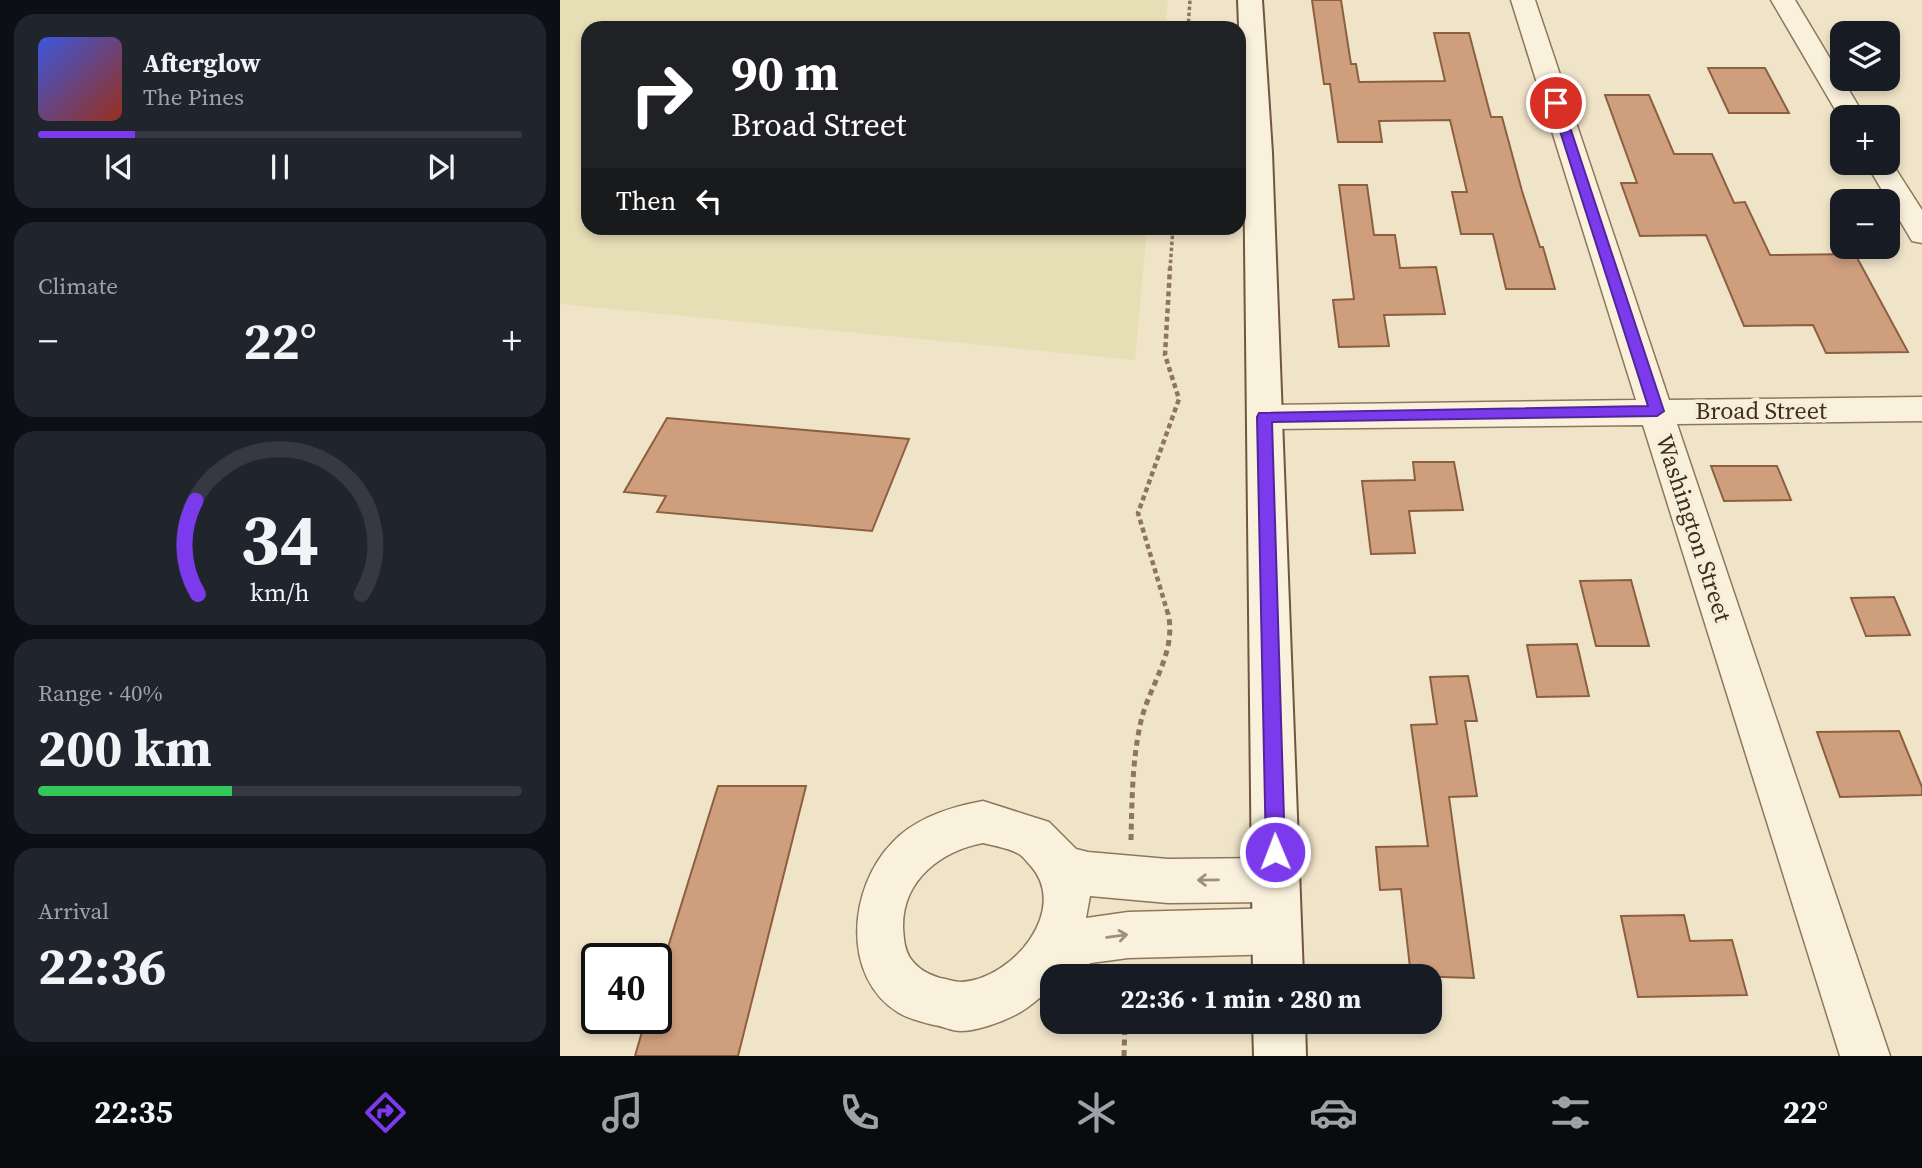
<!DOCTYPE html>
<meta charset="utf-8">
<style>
:root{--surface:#171b24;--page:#20242c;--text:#f1f3f6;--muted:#9ea1a6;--line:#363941;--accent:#7c3aed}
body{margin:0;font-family:"Source Serif 4",serif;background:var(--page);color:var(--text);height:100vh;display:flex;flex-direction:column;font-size:26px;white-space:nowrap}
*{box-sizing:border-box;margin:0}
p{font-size:23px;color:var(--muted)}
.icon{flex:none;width:38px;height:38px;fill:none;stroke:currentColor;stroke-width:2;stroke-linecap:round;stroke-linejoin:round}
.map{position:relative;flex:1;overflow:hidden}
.sheet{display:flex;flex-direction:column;gap:14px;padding:14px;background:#0d0f14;width:560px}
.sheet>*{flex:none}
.guide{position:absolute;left:21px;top:21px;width:665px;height:214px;border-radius:21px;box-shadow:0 4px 10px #0003;background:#202124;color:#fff;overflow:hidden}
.fabs{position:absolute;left:1270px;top:21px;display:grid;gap:14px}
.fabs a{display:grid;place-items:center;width:70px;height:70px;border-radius:14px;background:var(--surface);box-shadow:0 4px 10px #0003;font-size:35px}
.speed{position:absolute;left:21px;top:943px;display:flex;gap:14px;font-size:35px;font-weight:700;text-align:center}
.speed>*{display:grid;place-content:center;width:91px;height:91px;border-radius:50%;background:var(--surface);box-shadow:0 4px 10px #0003;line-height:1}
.speed .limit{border:4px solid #111;border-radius:10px;background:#fff;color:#111}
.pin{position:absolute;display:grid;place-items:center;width:60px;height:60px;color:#fff;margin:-30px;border:4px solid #fff;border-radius:50%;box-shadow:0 2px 7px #0007}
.me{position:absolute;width:77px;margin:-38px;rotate:359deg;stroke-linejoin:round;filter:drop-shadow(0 0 5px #0008)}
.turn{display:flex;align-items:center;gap:24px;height:147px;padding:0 35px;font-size:32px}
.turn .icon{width:91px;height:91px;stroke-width:2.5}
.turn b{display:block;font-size:49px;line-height:60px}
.then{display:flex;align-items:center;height:66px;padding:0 35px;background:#0003;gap:14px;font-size:26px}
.big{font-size:52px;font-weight:700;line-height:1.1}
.sheet .card{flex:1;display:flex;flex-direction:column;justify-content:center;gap:10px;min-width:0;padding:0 24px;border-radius:21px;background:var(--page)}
.sheet .dial{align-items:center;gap:0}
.dial svg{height:182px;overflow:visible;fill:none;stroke:var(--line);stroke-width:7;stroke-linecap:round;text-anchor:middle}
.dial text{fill:var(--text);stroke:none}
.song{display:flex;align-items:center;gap:21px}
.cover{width:84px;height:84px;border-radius:10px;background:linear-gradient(135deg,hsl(230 70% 55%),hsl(10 70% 35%))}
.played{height:7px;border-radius:4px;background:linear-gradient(90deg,var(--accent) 20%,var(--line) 20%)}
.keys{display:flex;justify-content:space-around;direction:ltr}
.heat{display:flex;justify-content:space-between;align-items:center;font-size:38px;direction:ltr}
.charge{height:10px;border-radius:5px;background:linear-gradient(90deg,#34c759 40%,var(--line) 0)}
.trip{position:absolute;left:480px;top:964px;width:402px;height:70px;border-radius:21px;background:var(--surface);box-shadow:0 4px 10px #0003;font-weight:700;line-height:70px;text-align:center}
.tabs{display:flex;height:112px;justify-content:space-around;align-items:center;background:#090b0e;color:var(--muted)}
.tabs .icon{width:49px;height:49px}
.tabs .on{color:var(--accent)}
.tabs b{font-size:32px;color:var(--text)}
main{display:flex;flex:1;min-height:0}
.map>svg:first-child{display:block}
</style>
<main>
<section class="sheet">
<div class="card">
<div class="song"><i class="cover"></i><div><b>Afterglow</b><p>The Pines</p></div></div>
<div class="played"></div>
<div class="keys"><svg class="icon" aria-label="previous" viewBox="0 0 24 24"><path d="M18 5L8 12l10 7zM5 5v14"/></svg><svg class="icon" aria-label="pause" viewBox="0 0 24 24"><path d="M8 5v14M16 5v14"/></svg><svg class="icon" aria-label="next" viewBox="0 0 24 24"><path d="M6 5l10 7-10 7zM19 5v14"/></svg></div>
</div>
<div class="card"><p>Climate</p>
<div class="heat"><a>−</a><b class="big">22°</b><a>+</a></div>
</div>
<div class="card dial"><svg viewBox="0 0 100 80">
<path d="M14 69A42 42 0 1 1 86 69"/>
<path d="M14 69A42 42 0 0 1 13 28" stroke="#7c3aed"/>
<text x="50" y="56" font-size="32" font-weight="700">34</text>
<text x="50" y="72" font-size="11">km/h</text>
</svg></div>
<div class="card"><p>Range · 40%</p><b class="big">200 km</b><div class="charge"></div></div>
<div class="card"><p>Arrival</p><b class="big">22:36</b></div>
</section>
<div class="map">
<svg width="1362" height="1056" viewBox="0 0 1362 1056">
<rect width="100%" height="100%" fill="#f0e4c8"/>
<polygon fill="#e6deb5" points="0,0 608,0 605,28 28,28 28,228 587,228 575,360 0,304"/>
<g fill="#cf9f7d" stroke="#8d5f41" stroke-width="2">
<polygon points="752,0 781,0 791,64 796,64 799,82 885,81 874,33 909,33 931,117 942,117 962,191 980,247 983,247 995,289 946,289 933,234 901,234 892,192 907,192 890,120 819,121 822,142 778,142 770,84 764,84"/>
<polygon points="1148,68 1205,68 1229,113 1169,113"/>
<polygon points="1045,95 1089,95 1114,154 1152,154 1174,203 1185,202 1210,255 1295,254 1348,352 1266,353 1253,325 1184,326 1146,235 1080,236 1061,183 1077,183"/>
<polygon points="779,185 807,185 814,235 835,235 840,268 876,267 885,314 824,315 829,346 779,347 773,300 794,299"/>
<polygon points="107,418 349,439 312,531 97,512 106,496 64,492"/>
<polygon points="853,462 894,462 903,510 849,511 855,553 811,554 802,481 855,480"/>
<polygon points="1151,466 1217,466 1231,500 1164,501"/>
<polygon points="1071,580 1089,646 1036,646 1020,581"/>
<polygon points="1334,597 1350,635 1306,636 1291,598"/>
<polygon points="1017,644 1029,696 977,697 967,645"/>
<polygon points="908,676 917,721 905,721 917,796 889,797 914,978 851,976 841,889 820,890 816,847 868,846 851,725 877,724 870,677"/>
<polygon points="1339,731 1362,787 1362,795 1280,797 1257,732"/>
<polygon points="158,786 246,786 178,1056 75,1056 86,1018 96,1018 96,986"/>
<polygon points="1124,915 1130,941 1172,940 1187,995 1078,997 1061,916"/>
</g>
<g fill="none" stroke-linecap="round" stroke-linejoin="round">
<g stroke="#8d765c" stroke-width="3">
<g id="street">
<polygon points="951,0 975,0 1109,400 1362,397 1362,421 1117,424 1330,1056 1280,1056 1083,425 704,429 692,426 687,417 692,408 704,405 1076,400"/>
<polygon points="1211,0 1235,0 1305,117 1283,117 1283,123"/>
<polygon points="1328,157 1362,210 1362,243 1352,241 1306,163 1328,163"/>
<path d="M423 801 489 822 516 849 528 852 608 859 716 858 732 864 739 880 732 896 716 902 608 903 530 896 526 918 568 912 717 908 734 914 740 931 734 948 717 954 568 958 531 963 500 976H492L491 989C480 997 469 1008 457 1014 442 1022 417 1031 400 1031 392 1031 382 1026 374 1025 362 1022 349 1019 339 1013 280 977 289 887 332 843 355 818 390 807 423 801ZM423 843C434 846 449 848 459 854 463 856 467 862 470 865 511 909 452 980 401 982 395 982 387 979 380 978 367 974 358 969 350 958 344 948 344 939 343 928 342 880 381 851 423 843Z"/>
</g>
</g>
<g stroke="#6f573f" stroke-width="4">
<g id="secondary">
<polygon points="678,0 702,0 712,153 743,976 693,976 684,153"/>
<polygon points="693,1022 745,1022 746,1056 694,1056"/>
</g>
</g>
<g stroke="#8d765c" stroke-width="3.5" stroke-dasharray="3.5 2.5" stroke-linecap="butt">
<polyline points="628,28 630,0"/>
<polyline points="610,269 613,228"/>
</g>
<polyline stroke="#8d765c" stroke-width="4.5" stroke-dasharray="5 3.5" stroke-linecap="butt" points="608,614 578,513 619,399 605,355 610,268"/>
<g stroke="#8d765c" stroke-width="5" stroke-dasharray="6 4.5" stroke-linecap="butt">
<path d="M571 840C572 801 572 760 581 721 590 684 617 652 608 613"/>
<polyline points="564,1056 565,1022"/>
</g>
<use href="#street" fill="#faf1dc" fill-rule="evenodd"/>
<use href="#secondary" fill="#faf1dc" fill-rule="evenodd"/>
</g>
<defs><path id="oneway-shaft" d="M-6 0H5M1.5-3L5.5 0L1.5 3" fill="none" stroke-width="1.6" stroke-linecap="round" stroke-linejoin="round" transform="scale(1.75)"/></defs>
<g stroke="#9c907e">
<use href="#oneway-shaft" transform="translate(648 880) rotate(179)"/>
<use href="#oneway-shaft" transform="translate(557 936) rotate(-7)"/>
</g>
<polygon fill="#7c3aed" stroke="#51269a" stroke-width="2" points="992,100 1002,103 1104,411 1097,416 712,422 725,852 722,859 715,862 708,859 706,852 697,417 699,413 1088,406 991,103"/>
<g text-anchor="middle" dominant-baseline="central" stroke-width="7" stroke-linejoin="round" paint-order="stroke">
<g font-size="24" fill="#3d2e20" stroke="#f7eed8">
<text x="1201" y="410">Broad Street</text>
<text transform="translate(1134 528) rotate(72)">Washington Street</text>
</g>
</g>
</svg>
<div class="fabs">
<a><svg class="icon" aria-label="layers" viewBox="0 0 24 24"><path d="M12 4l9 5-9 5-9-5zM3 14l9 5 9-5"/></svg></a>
<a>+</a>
<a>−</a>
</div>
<div class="speed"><div class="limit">40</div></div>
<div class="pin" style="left:996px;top:103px;background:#d93025"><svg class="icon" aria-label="arrive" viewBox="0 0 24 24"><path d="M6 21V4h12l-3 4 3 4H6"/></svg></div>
<svg class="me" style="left:715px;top:852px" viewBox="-20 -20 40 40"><circle r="17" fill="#7c3aed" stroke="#fff" stroke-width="3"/><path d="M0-11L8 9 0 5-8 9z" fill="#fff"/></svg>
<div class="trip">22:36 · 1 min · 280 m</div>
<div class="guide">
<div class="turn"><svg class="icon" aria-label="right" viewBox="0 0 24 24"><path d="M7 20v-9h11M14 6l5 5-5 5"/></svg><div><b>90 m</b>Broad Street</div></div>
<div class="then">Then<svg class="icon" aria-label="left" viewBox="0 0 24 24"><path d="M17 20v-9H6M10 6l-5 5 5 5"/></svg></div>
</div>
</div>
</main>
<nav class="tabs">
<b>22:35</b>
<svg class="icon on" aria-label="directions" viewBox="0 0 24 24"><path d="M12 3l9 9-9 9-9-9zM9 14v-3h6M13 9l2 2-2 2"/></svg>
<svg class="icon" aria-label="music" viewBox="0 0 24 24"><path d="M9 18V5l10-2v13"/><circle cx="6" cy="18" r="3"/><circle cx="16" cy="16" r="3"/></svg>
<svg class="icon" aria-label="phone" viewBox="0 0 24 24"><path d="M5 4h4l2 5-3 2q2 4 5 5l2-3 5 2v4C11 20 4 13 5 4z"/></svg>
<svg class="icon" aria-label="climate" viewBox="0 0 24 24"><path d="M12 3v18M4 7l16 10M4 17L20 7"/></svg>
<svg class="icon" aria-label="car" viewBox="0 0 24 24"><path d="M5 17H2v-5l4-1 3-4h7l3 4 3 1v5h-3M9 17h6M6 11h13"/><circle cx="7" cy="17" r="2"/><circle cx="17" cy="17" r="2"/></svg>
<svg class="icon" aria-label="filters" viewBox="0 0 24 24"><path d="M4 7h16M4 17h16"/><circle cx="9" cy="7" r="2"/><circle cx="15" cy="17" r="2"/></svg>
<b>22°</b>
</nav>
